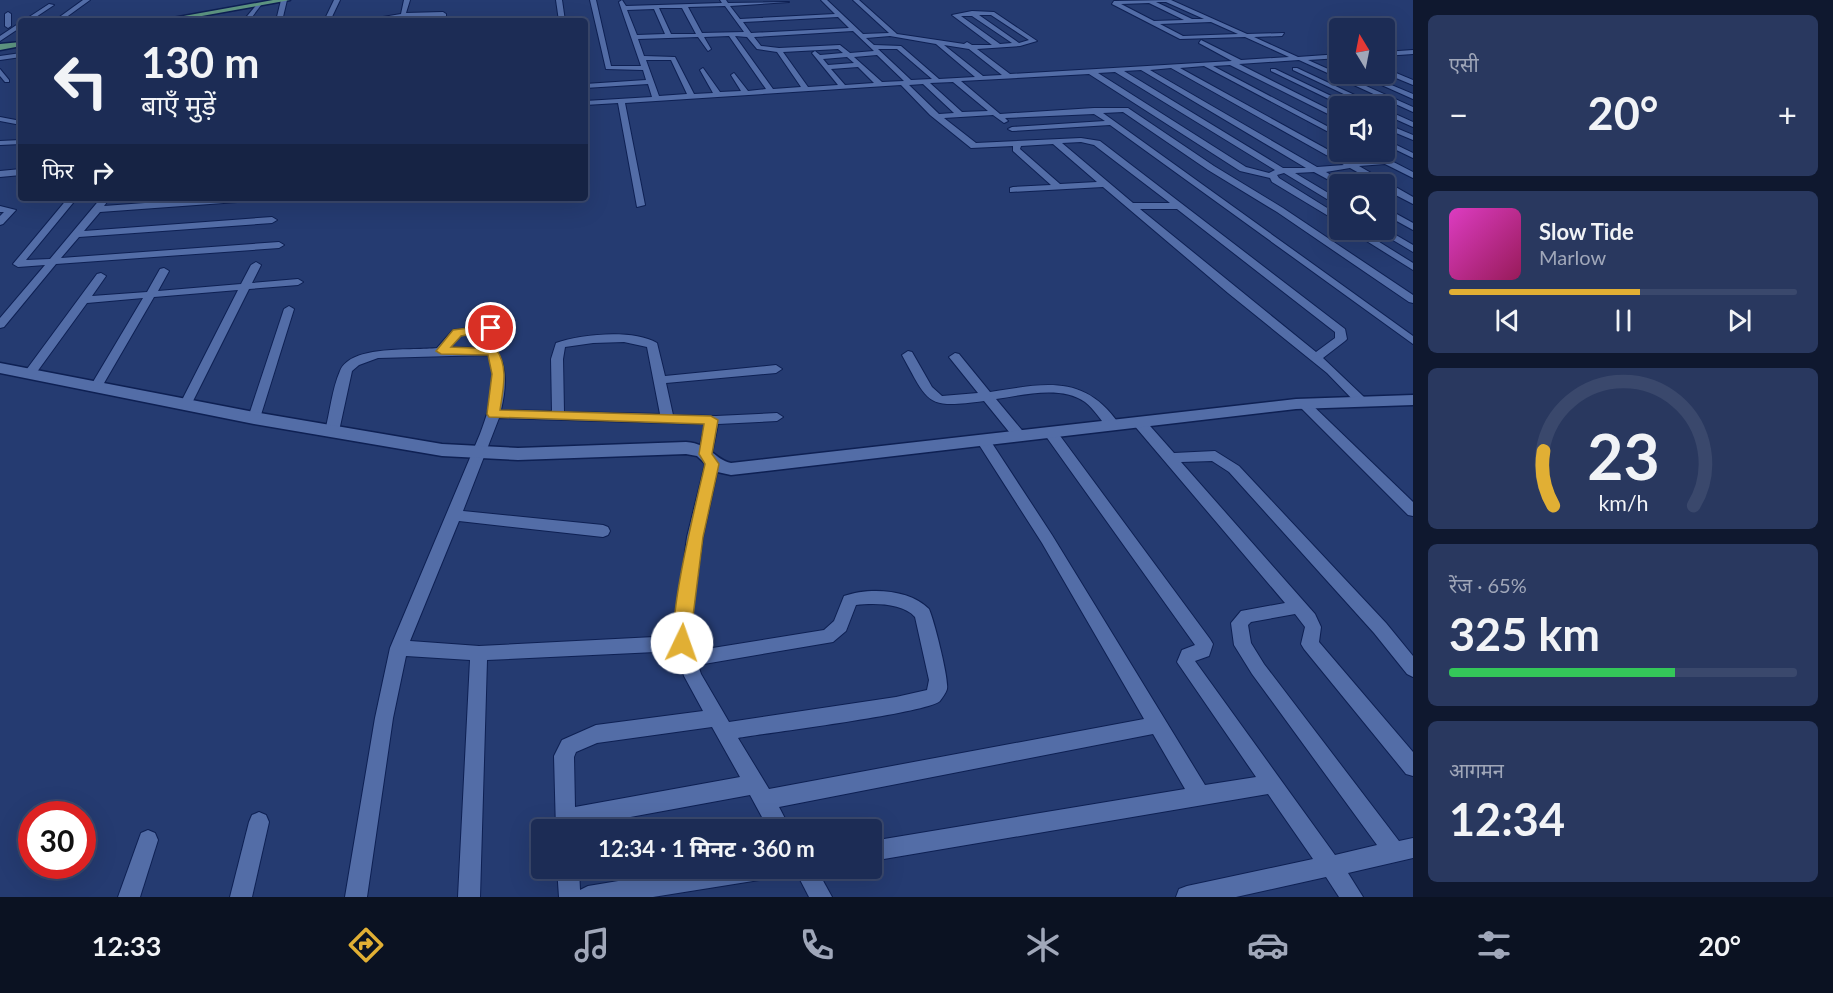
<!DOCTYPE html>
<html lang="hi">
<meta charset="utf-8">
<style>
:root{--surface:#1c2c55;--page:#29385f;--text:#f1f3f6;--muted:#a0a7b9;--line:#3a486c;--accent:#e1af34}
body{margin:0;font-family:Lato,"Noto Sans Devanagari",sans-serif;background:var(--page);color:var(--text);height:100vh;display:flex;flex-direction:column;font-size:22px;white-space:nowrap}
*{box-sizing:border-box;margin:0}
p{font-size:20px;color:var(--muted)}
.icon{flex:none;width:33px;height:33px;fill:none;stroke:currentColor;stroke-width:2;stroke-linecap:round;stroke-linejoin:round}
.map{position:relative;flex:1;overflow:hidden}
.panel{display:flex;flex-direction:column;gap:15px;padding:15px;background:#0f182f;width:420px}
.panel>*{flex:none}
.guide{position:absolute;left:18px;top:18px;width:570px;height:183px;border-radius:6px;box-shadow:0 6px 24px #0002,0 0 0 2px var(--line);background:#1c2c55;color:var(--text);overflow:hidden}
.needle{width:39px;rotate:350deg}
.controls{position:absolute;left:1329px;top:18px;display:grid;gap:12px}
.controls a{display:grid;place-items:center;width:66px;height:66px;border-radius:6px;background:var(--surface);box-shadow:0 6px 24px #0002,0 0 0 2px var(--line);font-size:30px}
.speed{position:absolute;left:18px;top:801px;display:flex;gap:12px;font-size:30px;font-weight:700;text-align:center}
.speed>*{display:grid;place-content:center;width:78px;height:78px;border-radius:50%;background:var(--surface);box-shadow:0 6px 24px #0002,0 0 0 2px var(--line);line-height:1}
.speed .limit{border:9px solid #d22;background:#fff;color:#111}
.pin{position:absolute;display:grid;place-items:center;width:51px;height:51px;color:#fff;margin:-26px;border:3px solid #fff;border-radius:50%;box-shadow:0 2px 6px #0007}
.me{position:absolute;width:66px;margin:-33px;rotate:3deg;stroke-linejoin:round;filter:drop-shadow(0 0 4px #0008)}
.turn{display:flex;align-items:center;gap:21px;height:126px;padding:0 24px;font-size:27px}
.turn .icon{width:78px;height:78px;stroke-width:2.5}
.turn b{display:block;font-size:42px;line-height:51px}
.then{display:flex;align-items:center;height:57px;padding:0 24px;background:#0003;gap:12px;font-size:22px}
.big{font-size:45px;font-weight:700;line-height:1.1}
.panel .tile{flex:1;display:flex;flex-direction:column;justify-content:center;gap:9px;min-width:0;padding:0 21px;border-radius:9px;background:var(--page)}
.panel .dial{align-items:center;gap:0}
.dial svg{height:156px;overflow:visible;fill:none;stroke:var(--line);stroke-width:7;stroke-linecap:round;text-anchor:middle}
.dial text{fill:var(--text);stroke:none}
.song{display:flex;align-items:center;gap:18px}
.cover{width:72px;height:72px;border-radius:9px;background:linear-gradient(135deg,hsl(310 70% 55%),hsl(330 70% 35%))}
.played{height:6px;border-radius:3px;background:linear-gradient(90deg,var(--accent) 55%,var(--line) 55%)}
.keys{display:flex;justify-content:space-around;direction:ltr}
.heat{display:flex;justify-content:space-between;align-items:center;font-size:33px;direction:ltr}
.charge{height:9px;border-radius:4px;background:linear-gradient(90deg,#34c759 65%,var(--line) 0)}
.trip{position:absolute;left:531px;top:819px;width:351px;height:60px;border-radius:6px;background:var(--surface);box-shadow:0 6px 24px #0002,0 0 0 2px var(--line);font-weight:700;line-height:60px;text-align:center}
.dock{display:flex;height:96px;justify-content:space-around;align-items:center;background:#0b1222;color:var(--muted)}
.dock .icon{width:42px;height:42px}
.dock .on{color:var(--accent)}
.dock b{font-size:27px;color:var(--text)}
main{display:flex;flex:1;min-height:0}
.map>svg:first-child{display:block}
</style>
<main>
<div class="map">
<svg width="1413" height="897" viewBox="0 0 1413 897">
<rect width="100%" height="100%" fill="#253b71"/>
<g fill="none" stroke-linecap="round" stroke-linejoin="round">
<g stroke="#0e2053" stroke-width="2">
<g id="street">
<polygon points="83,0 90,0 61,21 54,21"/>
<polygon points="281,0 287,0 282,21 276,21"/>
<polygon points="334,0 340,0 330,21 324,21"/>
<polygon points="404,0 410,0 406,13 443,12 446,14 446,21 440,21 440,16 403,17 378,21 383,17 401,14"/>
<polygon points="556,0 562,0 565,21 559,21"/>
<path d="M590 0H596L611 66H641L619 2 622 0 626 6 722 3 720 0H726L728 3 789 2 730 6 740 19 835 14 821 0H827L863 34 889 33 853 0H859L897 34 964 44 967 42 972 45H992L952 15 972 11 994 12 1037 41 1020 46 977 49 1010 74 1232 61 1199 43 1201 40 1241 60 1289 57 1245 37 1180 39 1112 4 1114 1 1171 0 1247 34 1284 33 1282 36 1254 37 1298 57 1340 54V58L1308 60 1413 107V112L1299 60 1239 64 1340 115V120L1230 65 1213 66 1340 133V138L1204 66 1180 68 1352 163 1377 160 1365 152H1374L1413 172V178L1385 164 1359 166 1413 197V204L1384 189V184H1379L1350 168 1326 172 1343 182 1344 184H1340V186L1314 172 1295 173 1340 200V207L1284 173 1277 175 1279 178 1340 216V223L1272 182 1270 178 1240 171 1089 74 961 81 1000 114 1094 108H1128L1214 166 1283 208 1413 295V303L1409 302 1277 212 1208 170 1123 112 1103 113 1413 336V344L1110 125 1012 131 1008 129 1012 127 1105 121 1094 114 1005 118 1008 121 1004 123 993 115 944 118 976 143 1081 138 1100 141 1345 329 1347 339 1345 341 1323 358 1364 397 1366 400 1364 403H1356L1327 373 1228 293 1103 187 1010 192V188L1013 187 1051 185 1013 151V146L971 148 930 115 901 85 625 103 645 205 637 207 618 103 585 105V101L652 97 648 84 585 88V84L646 80 643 70 606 69ZM1156 2H1166L1204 19H1192ZM1149 3 1184 20 1154 21 1121 4ZM725 6 744 32 702 33 688 7ZM659 8H682L696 34H671ZM654 9 665 34 637 35 627 10ZM979 15H991L1029 40 1019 43ZM961 16H972L1012 43 1000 44ZM838 17 849 28 751 33 743 22ZM1211 22 1238 34 1183 36 1160 24ZM853 31 874 51 850 53 840 45 779 48 761 46 754 37ZM729 36 766 89 748 91 734 73 731 75 741 91 720 92 703 68 700 70 713 93 694 94 675 57 644 56 638 39 698 37 708 51 711 49 704 37ZM735 36 747 37 757 49 777 52 801 87 773 89ZM890 36 936 44 975 77 939 79 901 46 874 45 866 38ZM944 45 969 49 1002 75 983 76ZM838 49 843 53 820 55 815 51 812 53 838 85 808 87 783 52ZM878 49H897L932 79 911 80ZM877 55 904 81 882 82 854 57ZM847 57 854 63 828 65 823 59ZM646 60H671L687 94 659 96ZM858 67 874 83 845 85 831 69ZM1171 68 1344 165 1317 167 1150 70ZM1141 70 1306 168H1283L1124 71ZM1115 72 1275 170 1269 173 1246 167 1098 73ZM953 82 988 111 962 112 930 83ZM923 84 954 113 939 114 909 85ZM1081 142 1094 145 1170 203H1133L1062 143ZM1053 144 1097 182 1060 184 1020 149 1021 146ZM1140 209H1177L1335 332V338L1316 352Z"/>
<polygon points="258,3 261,5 249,21 243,21"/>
<polygon points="49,4 54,5 30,21 23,21"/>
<polygon points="8,12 11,14 11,26 8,28 5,26 5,14"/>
<polygon points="21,22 21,27 0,41 0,36"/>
<polygon points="1413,50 1413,54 1384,56 1384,52"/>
<polygon points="21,53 21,57 0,60 0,56"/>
<polygon points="1293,68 1297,68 1378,106 1369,106 1293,70"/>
<polygon points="1384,68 1413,80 1413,85 1384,73"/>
<polygon points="0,69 9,80 9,82 5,82 0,76"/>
<polygon points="1271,69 1275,69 1352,106 1343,106 1271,71"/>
<polygon points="1357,74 1365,74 1413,94 1413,99"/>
<polygon points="1384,109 1413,122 1413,127 1384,114"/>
<polygon points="0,117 21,121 21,125 0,121"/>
<polygon points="1384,123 1413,135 1413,140 1384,128"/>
<polygon points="1384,139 1413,153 1413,158 1384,144"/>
<polygon points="21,140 21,144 0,145 0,141"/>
<polygon points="21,169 21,175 0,177 0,171"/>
<polygon points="68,198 77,198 26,260 50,259 101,198 110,198 104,206 213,198 255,198 251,201 100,212 84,231 272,217 277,220 272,223 79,237 61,258 279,242 284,245 279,248 56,264 4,327 0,328 0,318 45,265 18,267 13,264"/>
<polygon points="0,206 16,210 3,224 0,225 0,216 4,212 0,212"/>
<polygon points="1384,207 1413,223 1413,230 1384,214"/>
<polygon points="1384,228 1413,245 1413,252 1376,230"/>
<polygon points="1349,230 1360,230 1413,263 1413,270"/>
<polygon points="256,262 261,265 252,283 298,279 303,282 298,285 249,289 190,407 186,408 180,404 238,290 154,297 100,390 96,391 90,387 143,298 87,303 34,376 30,377 24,373 97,274 101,273 106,276 92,296 147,292 160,269 164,268 169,271 158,291 241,284 251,265"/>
<polygon points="289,306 294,309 260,418 259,421 249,421 248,418 284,309"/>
<path d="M491 325 495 326V330L461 335 450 347 496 349C508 368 506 389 501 410L552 411 551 359 556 343C581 334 633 329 657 343L665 376 776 365 782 369 776 373 666 383 673 415 716 416 777 413 783 417 777 421 718 424 712 454 705 459 698 454 705 424 499 418 463 511 603 525 608 527 610 531 608 535 603 537 459 521 410 641 479 646 674 636 687 537 705 464 712 459 719 464 703 537 690 628 694 651 824 630 834 621 844 596C869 587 910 589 929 609 934 620 949 679 947 689 946 693 942 698 940 701 928 713 766 733 738 738L769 789 1144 719 1042 543 976 440 983 436 988 437 1052 535 1205 785 1256 777 1177 662 1182 650 1195 645 1045 435 1043 432 1045 429H1055L1210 639 1213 644 1209 656 1195 661 1335 855 1377 845 1252 674 1234 645 1231 623 1241 611 1285 603 1133 424 1131 421 1133 418H1143L1174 453 1215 451 1239 466 1386 623 1413 656V677L1407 674 1374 633 1229 472 1212 461 1181 462 1315 614 1321 627 1319 642 1413 752V776L1406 774 1304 649 1301 644 1305 627 1295 614 1251 622 1248 625 1251 643 1264 664 1399 841 1413 838V858L1348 873 1363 897H1339L1326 877 1236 897H1176L1179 889 1187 886 1313 859 1268 794 872 861V841L1185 789 1153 734 779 807 791 830H769L750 795 576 827V830H556L554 756 562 740 596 725 703 711 684 676 677 651 487 660 480 897H458L470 660 406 656 393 718 367 897H345L375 718 390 648 480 434C489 410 500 379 488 355L378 358 359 365 352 371 339 431 332 435 325 431C330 412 332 389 340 371 351 344 414 351 437 348L453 330ZM624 342 647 347 660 414 564 412 563 359 565 347 593 343ZM856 605C874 603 903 603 915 617L929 680 927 690 896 697 729 722 701 674 698 665 833 642 846 631ZM712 727 740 777 575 807 574 757 576 752 597 743Z"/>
<path d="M908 351 912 352 932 387 942 396 978 393 949 357 955 353 959 354 990 392C1043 384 1084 373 1119 424L1117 427H1107C1100 419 1094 409 1085 402 1061 385 1023 395 996 399L1026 435 1024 438H1014L984 401C926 409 929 404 902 355Z"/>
<polygon points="1303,399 1307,400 1413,502 1413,516 1408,515 1299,406 1297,403"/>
<polygon points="259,812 266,815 269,822 252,897 230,897 249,822 252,815"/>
<polygon points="148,830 155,833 158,840 140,897 118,897 141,833"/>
<polygon points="557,868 579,868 580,890 588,886 697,868 775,868 772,875 765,879 653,897 559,897"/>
<polygon points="794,868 816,868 832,897 809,897"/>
</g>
</g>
<g stroke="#0e2053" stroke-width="3">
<path id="secondary" d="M0 363 254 412 442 444 518 448 686 442C711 444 715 460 731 463L1296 399 1413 395V405L1296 409 731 475 713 471 697 456 686 454 518 460 442 456 254 424 0 373Z"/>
</g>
<g stroke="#0e2053" stroke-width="3">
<g id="primary">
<polygon points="273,0 290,0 174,21 156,21"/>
<polygon points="21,42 21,46 0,50 0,44"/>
</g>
</g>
<use href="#street" fill="#536da7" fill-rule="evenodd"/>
<use href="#secondary" fill="#536da7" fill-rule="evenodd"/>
<use href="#primary" fill="#5d9481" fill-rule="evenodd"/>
</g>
<path fill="#e1af34" stroke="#927222" stroke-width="1.5" d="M491 325 496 328 495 330 461 336 451 347 496 349C509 367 503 389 500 410L711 416 718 420 712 454 719 464 703 537 689 648 682 650 676 648C665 624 698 496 705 464L699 454 704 424 489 417 487 414 492 374 488 355 441 354 436 351 453 330Z"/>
</svg>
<div class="controls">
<a><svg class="needle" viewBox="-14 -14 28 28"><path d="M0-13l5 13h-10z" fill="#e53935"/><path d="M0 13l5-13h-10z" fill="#a0a7b9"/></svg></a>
<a><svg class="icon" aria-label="sound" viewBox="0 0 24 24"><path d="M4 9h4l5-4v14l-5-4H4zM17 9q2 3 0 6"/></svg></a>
<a><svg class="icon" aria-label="search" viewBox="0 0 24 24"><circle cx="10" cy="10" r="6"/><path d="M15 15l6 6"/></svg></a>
</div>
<div class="speed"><div class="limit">30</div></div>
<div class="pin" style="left:491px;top:328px;background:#d93025"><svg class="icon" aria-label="arrive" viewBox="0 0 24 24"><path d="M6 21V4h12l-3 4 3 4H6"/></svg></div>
<svg class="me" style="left:682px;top:643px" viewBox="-20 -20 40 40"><circle r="19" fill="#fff"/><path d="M0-13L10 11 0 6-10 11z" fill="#e1af34"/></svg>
<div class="trip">12:34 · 1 मिनट · 360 m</div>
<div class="guide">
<div class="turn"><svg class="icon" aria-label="left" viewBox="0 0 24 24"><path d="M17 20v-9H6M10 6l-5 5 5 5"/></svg><div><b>130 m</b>बाएँ मुड़ें</div></div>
<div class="then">फिर<svg class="icon" aria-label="right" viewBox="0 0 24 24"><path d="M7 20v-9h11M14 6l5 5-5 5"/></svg></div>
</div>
</div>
<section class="panel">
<div class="tile"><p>एसी</p>
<div class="heat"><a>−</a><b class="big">20°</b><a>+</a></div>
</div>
<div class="tile">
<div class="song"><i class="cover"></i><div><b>Slow Tide</b><p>Marlow</p></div></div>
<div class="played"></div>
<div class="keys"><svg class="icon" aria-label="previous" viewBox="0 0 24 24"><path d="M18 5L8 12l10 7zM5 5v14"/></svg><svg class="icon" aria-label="pause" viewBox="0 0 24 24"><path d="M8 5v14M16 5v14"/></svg><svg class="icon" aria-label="next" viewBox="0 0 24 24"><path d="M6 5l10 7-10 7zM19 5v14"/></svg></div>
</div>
<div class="tile dial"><svg viewBox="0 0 100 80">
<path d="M14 69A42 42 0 1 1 86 69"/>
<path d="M14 69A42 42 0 0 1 9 41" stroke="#e1af34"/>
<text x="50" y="56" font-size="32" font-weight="700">23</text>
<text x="50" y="72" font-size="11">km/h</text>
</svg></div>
<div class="tile"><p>रेंज · 65%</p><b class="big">325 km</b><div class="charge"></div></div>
<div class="tile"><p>आगमन</p><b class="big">12:34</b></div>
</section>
</main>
<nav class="dock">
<b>12:33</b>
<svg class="icon on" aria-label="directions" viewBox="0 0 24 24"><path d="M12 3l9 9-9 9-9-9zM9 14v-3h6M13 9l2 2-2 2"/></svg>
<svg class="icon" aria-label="music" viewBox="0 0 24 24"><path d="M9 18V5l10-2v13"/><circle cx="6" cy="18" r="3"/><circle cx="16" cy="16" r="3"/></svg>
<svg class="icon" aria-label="phone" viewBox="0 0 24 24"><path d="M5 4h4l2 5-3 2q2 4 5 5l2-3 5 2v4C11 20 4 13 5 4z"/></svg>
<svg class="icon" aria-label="climate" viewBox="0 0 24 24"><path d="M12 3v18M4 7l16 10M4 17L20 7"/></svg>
<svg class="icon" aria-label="car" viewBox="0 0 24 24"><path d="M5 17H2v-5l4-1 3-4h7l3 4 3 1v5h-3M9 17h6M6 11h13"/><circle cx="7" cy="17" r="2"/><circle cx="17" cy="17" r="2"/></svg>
<svg class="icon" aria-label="filters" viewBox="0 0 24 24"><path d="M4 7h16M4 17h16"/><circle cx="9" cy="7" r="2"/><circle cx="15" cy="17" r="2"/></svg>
<b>20°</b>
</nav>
